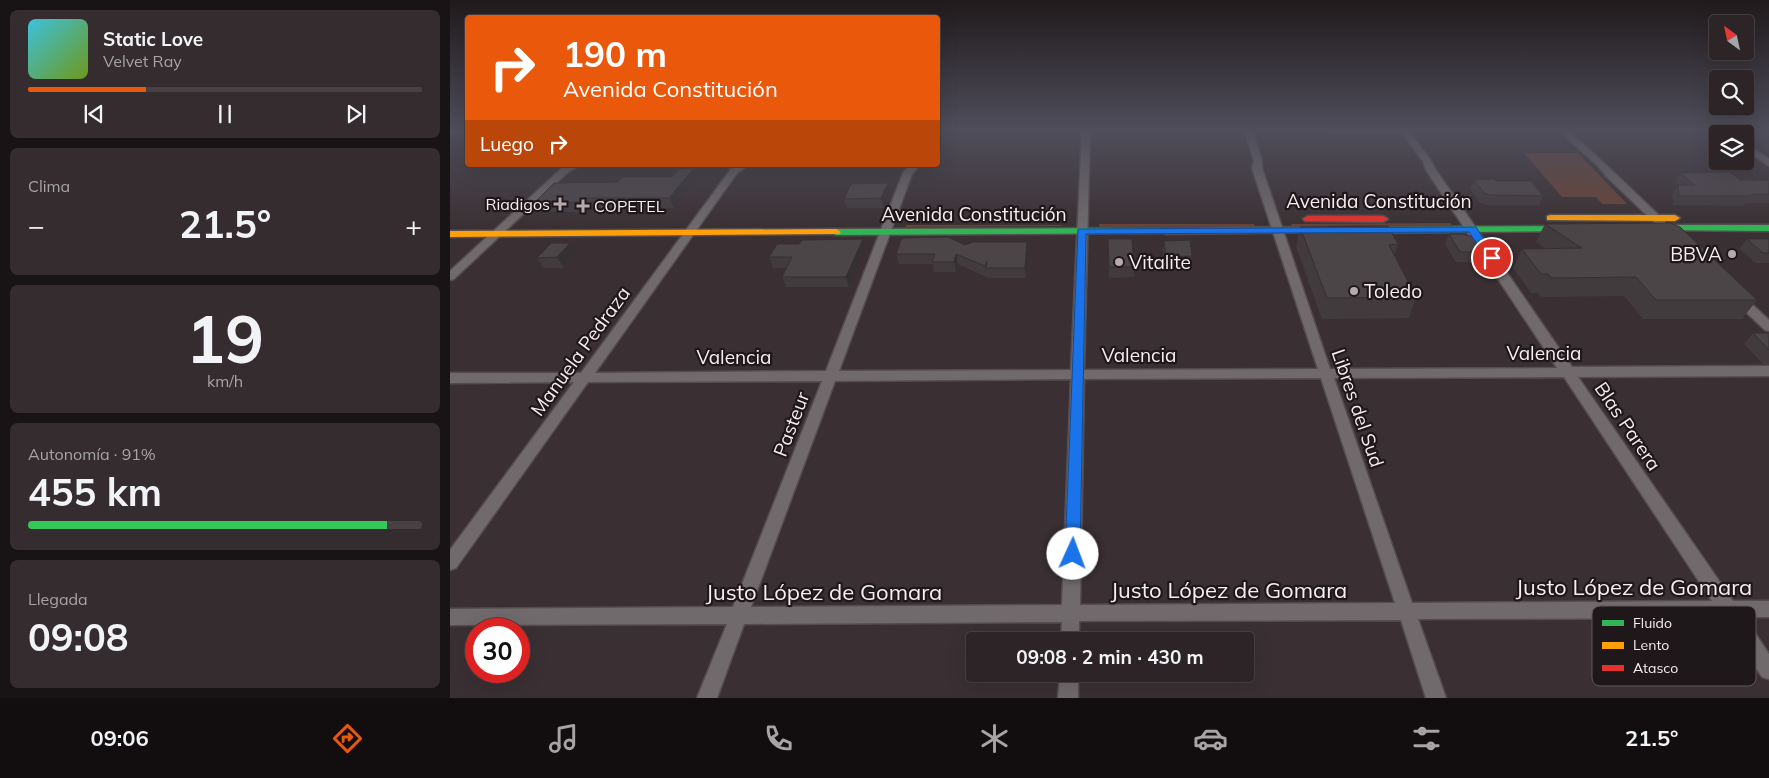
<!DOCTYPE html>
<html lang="es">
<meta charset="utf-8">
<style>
:root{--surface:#2c2426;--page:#342c2e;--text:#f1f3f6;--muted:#a6a4a7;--line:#484143;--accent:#ea580c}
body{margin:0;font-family:Mulish,sans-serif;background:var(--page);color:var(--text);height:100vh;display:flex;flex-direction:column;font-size:19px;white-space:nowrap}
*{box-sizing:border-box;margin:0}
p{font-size:16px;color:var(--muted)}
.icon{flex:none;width:28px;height:28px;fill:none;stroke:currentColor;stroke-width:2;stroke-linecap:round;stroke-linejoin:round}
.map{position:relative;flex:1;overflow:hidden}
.sheet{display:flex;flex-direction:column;gap:10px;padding:10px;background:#181415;width:450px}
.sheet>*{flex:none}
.banner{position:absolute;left:15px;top:15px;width:475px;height:152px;border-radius:5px;box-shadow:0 5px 20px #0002,0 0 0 1px var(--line);background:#ea580c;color:#fff;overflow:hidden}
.needle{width:32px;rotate:327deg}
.tools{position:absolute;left:1259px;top:15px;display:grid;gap:10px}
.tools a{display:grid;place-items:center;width:45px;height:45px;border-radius:5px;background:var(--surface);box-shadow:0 5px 20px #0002,0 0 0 1px var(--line);font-size:25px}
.speed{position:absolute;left:15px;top:618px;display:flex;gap:10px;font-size:25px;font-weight:700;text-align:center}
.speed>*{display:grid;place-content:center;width:65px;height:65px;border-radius:50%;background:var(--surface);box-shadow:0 5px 20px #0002,0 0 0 1px var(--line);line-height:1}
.speed .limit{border:8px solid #d22;background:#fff;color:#111}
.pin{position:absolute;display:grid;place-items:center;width:42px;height:42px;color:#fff;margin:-21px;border:2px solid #fff;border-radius:50%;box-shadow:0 1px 5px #0007}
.me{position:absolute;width:55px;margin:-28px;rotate:2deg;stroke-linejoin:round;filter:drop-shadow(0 0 4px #0008)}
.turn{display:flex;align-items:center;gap:18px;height:105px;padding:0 15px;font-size:22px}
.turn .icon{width:65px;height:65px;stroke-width:2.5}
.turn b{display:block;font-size:35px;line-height:42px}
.then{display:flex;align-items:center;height:48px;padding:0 15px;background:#0003;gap:10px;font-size:19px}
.big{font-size:38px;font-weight:700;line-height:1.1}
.sheet .card{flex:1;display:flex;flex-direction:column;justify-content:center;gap:8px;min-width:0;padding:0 18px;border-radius:8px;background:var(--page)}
.sheet .dial{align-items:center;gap:0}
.dial b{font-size:65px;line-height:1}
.song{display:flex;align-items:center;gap:15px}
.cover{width:60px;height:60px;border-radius:8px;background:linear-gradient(135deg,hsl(190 70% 55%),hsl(80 70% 35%))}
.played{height:5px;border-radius:2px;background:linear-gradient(90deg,var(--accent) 30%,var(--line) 30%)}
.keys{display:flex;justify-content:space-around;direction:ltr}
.heat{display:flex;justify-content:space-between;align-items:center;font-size:28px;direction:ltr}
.charge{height:8px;border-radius:4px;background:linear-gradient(90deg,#34c759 91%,var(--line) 0)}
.trip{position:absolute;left:516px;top:632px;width:288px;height:50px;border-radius:5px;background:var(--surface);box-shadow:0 5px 20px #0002,0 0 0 1px var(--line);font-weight:700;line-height:50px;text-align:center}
.tab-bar{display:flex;height:80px;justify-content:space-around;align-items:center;background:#120e0f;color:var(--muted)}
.tab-bar .icon{width:35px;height:35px}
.tab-bar .selected{color:var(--accent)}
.tab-bar b{font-size:22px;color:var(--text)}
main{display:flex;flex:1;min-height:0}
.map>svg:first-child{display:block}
</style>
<main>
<section class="sheet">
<div class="card">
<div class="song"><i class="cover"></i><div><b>Static Love</b><p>Velvet Ray</p></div></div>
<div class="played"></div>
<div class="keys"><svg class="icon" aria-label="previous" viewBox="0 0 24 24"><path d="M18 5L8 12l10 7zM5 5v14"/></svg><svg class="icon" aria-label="pause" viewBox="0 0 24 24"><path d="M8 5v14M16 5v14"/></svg><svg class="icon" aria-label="next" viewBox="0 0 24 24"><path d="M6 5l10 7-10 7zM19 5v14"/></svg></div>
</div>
<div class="card"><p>Clima</p>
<div class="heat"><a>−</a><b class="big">21.5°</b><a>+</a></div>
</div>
<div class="card dial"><b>19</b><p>km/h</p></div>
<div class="card"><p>Autonomía · 91%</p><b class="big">455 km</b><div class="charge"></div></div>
<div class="card"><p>Llegada</p><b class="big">09:08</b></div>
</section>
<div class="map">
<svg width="1319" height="698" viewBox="0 0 1319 698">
<rect width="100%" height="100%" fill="#3a3033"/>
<g fill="#694336">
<polygon points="1074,153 1128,153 1177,204 1152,204 1146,197 1112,197"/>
<polygon points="1000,223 1002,225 842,226 841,224"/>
<polygon points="649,224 804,224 805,226 649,227"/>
<polygon points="457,225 611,225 613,226 455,227"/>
</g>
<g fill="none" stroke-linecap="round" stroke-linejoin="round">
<g stroke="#544c4e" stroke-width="3">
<g id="street">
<rect x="0" y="130" width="18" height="4"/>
<path d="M632 130H640L634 370 868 369 802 168 804 161 794 130H802L812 161V168L880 369 1107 368 976 170 973 161 951 132 881 133 877 130H958L981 161 986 170 1122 367 1319 366V376L1128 377 1283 601H1319V617H1294L1319 654V679L1312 677 1273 618 968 619 996 698H976L951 620 629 621V641H611L612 622 294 624 267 698H247L277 624 0 625V609L283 607 372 381 138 382 6 568 0 570V550L124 382 0 383V373H131L281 169 288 165H299L287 173 145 373 376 371 453 173 460 165H470L462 174 389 371 621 370ZM1114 377 1262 601 962 603 884 378ZM871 378 945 603 630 605 634 379ZM621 379 612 605 301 607 385 381Z"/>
<path d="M1108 130H1117C1151 159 1182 190 1215 221V225H1207L1156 176 1147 165Z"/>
<polygon points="1269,130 1278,130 1283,134 1273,134"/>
<polygon points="1295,143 1319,159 1319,166 1295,150"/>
<polygon points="118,165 130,165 117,173 4,279 0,280 0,271 111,169"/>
<polygon points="1288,294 1292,295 1319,320 1319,331 1315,330 1284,301 1282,298 1284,295"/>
<polygon points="610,674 628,674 628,698 608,698"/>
</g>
</g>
<g stroke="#544c4e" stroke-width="3">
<g id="fast">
<polygon points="1208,225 1319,225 1319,231 1205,230 1203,228"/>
<polygon points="1118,226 1121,227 1121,231 915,233 910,230 915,227"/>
<polygon points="716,228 721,231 719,233 386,235 381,232 386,229"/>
</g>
</g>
<g stroke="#544c4e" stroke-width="3">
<g id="slow">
<polygon points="1100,215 1225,215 1230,218 1225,221 1097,220 1097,216"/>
<polygon points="386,229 391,232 389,234 0,237 0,231"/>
</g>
</g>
<g stroke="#544c4e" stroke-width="3">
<g id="jam">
<polygon points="858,216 933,216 938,219 933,222 855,221 853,219"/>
<polygon points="875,227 878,228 878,232 716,234 711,231 716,228"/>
</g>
</g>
<use href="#street" fill="#706a6c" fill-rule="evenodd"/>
<use href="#fast" fill="#30b455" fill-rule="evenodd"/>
<use href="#slow" fill="#ff9f0a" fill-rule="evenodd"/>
<use href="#jam" fill="#e5322d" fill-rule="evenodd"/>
</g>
<g fill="#413b3e">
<polygon points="1297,130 1319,130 1319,154 1295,137 1295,134 1294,134"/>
<polygon points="1230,173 1290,180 1319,180 1319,203 1296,203 1293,206 1223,205 1222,195 1228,185 1229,185 1225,182"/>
<polygon points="248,178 224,208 140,208 136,212 90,212 84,203 168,182"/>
<polygon points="1024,180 1046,181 1093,196 1089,205 1036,205 1030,203 1020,189"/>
<polygon points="440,193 434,208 397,208 394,199"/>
<polygon points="1095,224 1307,300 1292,319 1193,319 1174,296 1091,297 1088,293 1081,293 1063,268 1072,249 1096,249 1086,242"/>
<polygon points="850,227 948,244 944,255 966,297 959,318 872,319 846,247"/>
<polygon points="999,234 1033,252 1028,262 1006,262 995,244"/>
<polygon points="658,239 684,267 684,277 659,278"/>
<polygon points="1297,239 1319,239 1319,263 1306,263 1289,249"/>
<polygon points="714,241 742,256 741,267 715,267 713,251"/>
<polygon points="577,242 578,252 576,278 537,278 537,275 536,277 508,264 506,272 484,272 483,264 449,264 446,254 515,245"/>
<polygon points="415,249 399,287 336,287 332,277 337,268 323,268 319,257"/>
<polygon points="126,253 114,268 94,268 87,258"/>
<polygon points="1303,333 1319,333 1319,364 1313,364 1294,344"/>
</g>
<g fill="#353032">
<polygon points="244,168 248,178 224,208 219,198"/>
<polygon points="438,183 440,193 434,208 431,198"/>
<polygon points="134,198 140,208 136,212 130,202"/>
<polygon points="413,239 415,249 399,287 396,277"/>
<polygon points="577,242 578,252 576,278 575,268"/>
<polygon points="120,243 126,253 114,268 107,257"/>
<polygon points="506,254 508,264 506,272 504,262"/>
</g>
<g fill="#4c4548" stroke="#353032">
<polygon points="1307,130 1319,130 1319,138"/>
<polygon points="244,168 219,198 134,198 130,202 84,203 104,183 168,182 173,177 222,177 228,169"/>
<polygon points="1280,172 1290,180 1319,180 1319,194 1302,194 1300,196 1229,196 1228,185 1245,185 1230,173"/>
<polygon points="1044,179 1046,181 1081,181 1093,196 1040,195 1034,193 1024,180"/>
<polygon points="438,183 431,198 394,199 401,184"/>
<polygon points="1220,223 1230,227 1307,300 1206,300 1186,277 1101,278 1098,274 1091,274 1072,249 1132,248 1095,224"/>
<polygon points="938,226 948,244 939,245 966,297 877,298 850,227"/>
<polygon points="999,234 1013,234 1023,237 1033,252 1010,252"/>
<polygon points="498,237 515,245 523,242 577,242 575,268 536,268 537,261 535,266 506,254 504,262 482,262 485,254 446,254 451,240 454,238"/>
<polygon points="413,239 396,277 332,277 342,257 319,257 327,244 349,244 352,240"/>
<polygon points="658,239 682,239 684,267 659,267"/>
<polygon points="1297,239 1319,239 1319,253 1313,253"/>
<polygon points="740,240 742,256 716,257 714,241"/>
<polygon points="101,243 120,243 107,257 87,258"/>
<polygon points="1303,333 1319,333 1319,350"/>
</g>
<linearGradient id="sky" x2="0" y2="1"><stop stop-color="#201a1c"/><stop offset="0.57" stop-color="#4f4e5b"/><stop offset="1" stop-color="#4f4e5b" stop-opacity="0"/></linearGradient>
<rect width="1319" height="228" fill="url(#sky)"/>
<polygon fill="#1a73e8" stroke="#114b97" points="1022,227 1026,227 1046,258 1045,260 1038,260 1019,232 636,234 630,554 628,558 623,560 617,558 615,554 628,229"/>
<g fill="#b5aaad" stroke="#1f181a" stroke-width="2">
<path d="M107.5 196.5h5v5h5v5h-5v5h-5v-5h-5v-5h5z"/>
<path d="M130.5 198.5h5v5h5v5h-5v5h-5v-5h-5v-5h5z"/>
<circle cx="1282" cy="254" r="5"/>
<circle cx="669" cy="262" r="5"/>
<circle cx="904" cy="291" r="5"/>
</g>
<g text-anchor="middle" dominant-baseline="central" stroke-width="4.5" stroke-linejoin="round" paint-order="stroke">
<g font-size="16" fill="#f7ecef" stroke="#1f181a" text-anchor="end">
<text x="100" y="204">Riadigos</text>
<text x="144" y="206" text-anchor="start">COPETEL</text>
</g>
<g font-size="19" fill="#f7ecef" stroke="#1f181a">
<text x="929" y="201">Avenida Constitución</text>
<text x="524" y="214">Avenida Constitución</text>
<text transform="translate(130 351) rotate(-54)">Manuela Pedraza</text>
<text x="1094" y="353">Valencia</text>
<text x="689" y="355">Valencia</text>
<text x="284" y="357">Valencia</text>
<text transform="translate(908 408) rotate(71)">Libres del Sud</text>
<text transform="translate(341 424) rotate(-69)">Pasteur</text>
<text transform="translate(1178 426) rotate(56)">Blas Parera</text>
</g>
<g font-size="19" fill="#f7ecef" stroke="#1f181a" text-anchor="start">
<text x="1272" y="254" text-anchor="end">BBVA</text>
<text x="679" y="262">Vitalite</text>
<text x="914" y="291">Toledo</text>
</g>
<g font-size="22" fill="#f7ecef" stroke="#1f181a">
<text x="1184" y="587">Justo López de Gomara</text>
<text x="779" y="590">Justo López de Gomara</text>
<text x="374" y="592">Justo López de Gomara</text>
</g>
</g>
<rect x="1142" y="606" width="164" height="80" rx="8" fill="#1f181a" stroke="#60585a" stroke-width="1"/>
<rect x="1152" y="620" width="22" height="6" fill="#30b455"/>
<rect x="1152" y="642" width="22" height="7" fill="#ff9f0a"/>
<rect x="1152" y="665" width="22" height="6" fill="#e5322d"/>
<g font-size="14" fill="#f7ecef">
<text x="1183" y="628">Fluido</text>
<text x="1183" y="650">Lento</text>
<text x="1183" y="673">Atasco</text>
</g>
</svg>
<div class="tools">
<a><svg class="needle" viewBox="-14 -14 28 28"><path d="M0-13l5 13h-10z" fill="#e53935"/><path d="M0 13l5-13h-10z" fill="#a6a4a7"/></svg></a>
<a><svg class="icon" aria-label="search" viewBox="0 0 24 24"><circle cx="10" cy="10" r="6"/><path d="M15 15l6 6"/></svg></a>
<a><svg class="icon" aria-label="layers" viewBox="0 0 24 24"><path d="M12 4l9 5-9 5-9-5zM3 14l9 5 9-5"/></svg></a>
</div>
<div class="speed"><div class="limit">30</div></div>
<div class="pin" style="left:1042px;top:258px;background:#d93025"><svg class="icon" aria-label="arrive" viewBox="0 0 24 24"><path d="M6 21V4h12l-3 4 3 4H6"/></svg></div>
<svg class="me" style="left:623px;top:554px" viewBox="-20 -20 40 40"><circle r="19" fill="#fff"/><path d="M0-13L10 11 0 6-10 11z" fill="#1a73e8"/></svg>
<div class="trip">09:08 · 2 min · 430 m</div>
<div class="banner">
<div class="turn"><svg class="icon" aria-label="right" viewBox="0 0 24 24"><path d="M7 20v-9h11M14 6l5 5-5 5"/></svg><div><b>190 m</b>Avenida Constitución</div></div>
<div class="then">Luego<svg class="icon" aria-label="right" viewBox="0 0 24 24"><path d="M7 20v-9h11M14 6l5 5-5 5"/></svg></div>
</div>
</div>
</main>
<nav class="tab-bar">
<b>09:06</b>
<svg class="icon selected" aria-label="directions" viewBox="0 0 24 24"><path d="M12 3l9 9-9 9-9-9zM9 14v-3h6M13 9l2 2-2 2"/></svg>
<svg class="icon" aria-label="music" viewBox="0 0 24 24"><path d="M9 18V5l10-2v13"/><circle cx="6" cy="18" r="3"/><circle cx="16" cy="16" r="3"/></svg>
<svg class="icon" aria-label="phone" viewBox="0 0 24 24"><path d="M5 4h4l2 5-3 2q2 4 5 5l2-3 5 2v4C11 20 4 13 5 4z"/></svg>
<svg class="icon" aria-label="climate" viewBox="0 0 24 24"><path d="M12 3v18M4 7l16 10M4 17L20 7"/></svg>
<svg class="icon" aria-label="car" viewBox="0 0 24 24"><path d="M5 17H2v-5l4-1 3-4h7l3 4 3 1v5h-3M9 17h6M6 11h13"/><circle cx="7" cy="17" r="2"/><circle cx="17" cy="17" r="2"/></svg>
<svg class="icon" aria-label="filters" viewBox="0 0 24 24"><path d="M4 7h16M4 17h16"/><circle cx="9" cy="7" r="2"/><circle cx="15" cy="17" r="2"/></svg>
<b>21.5°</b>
</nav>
